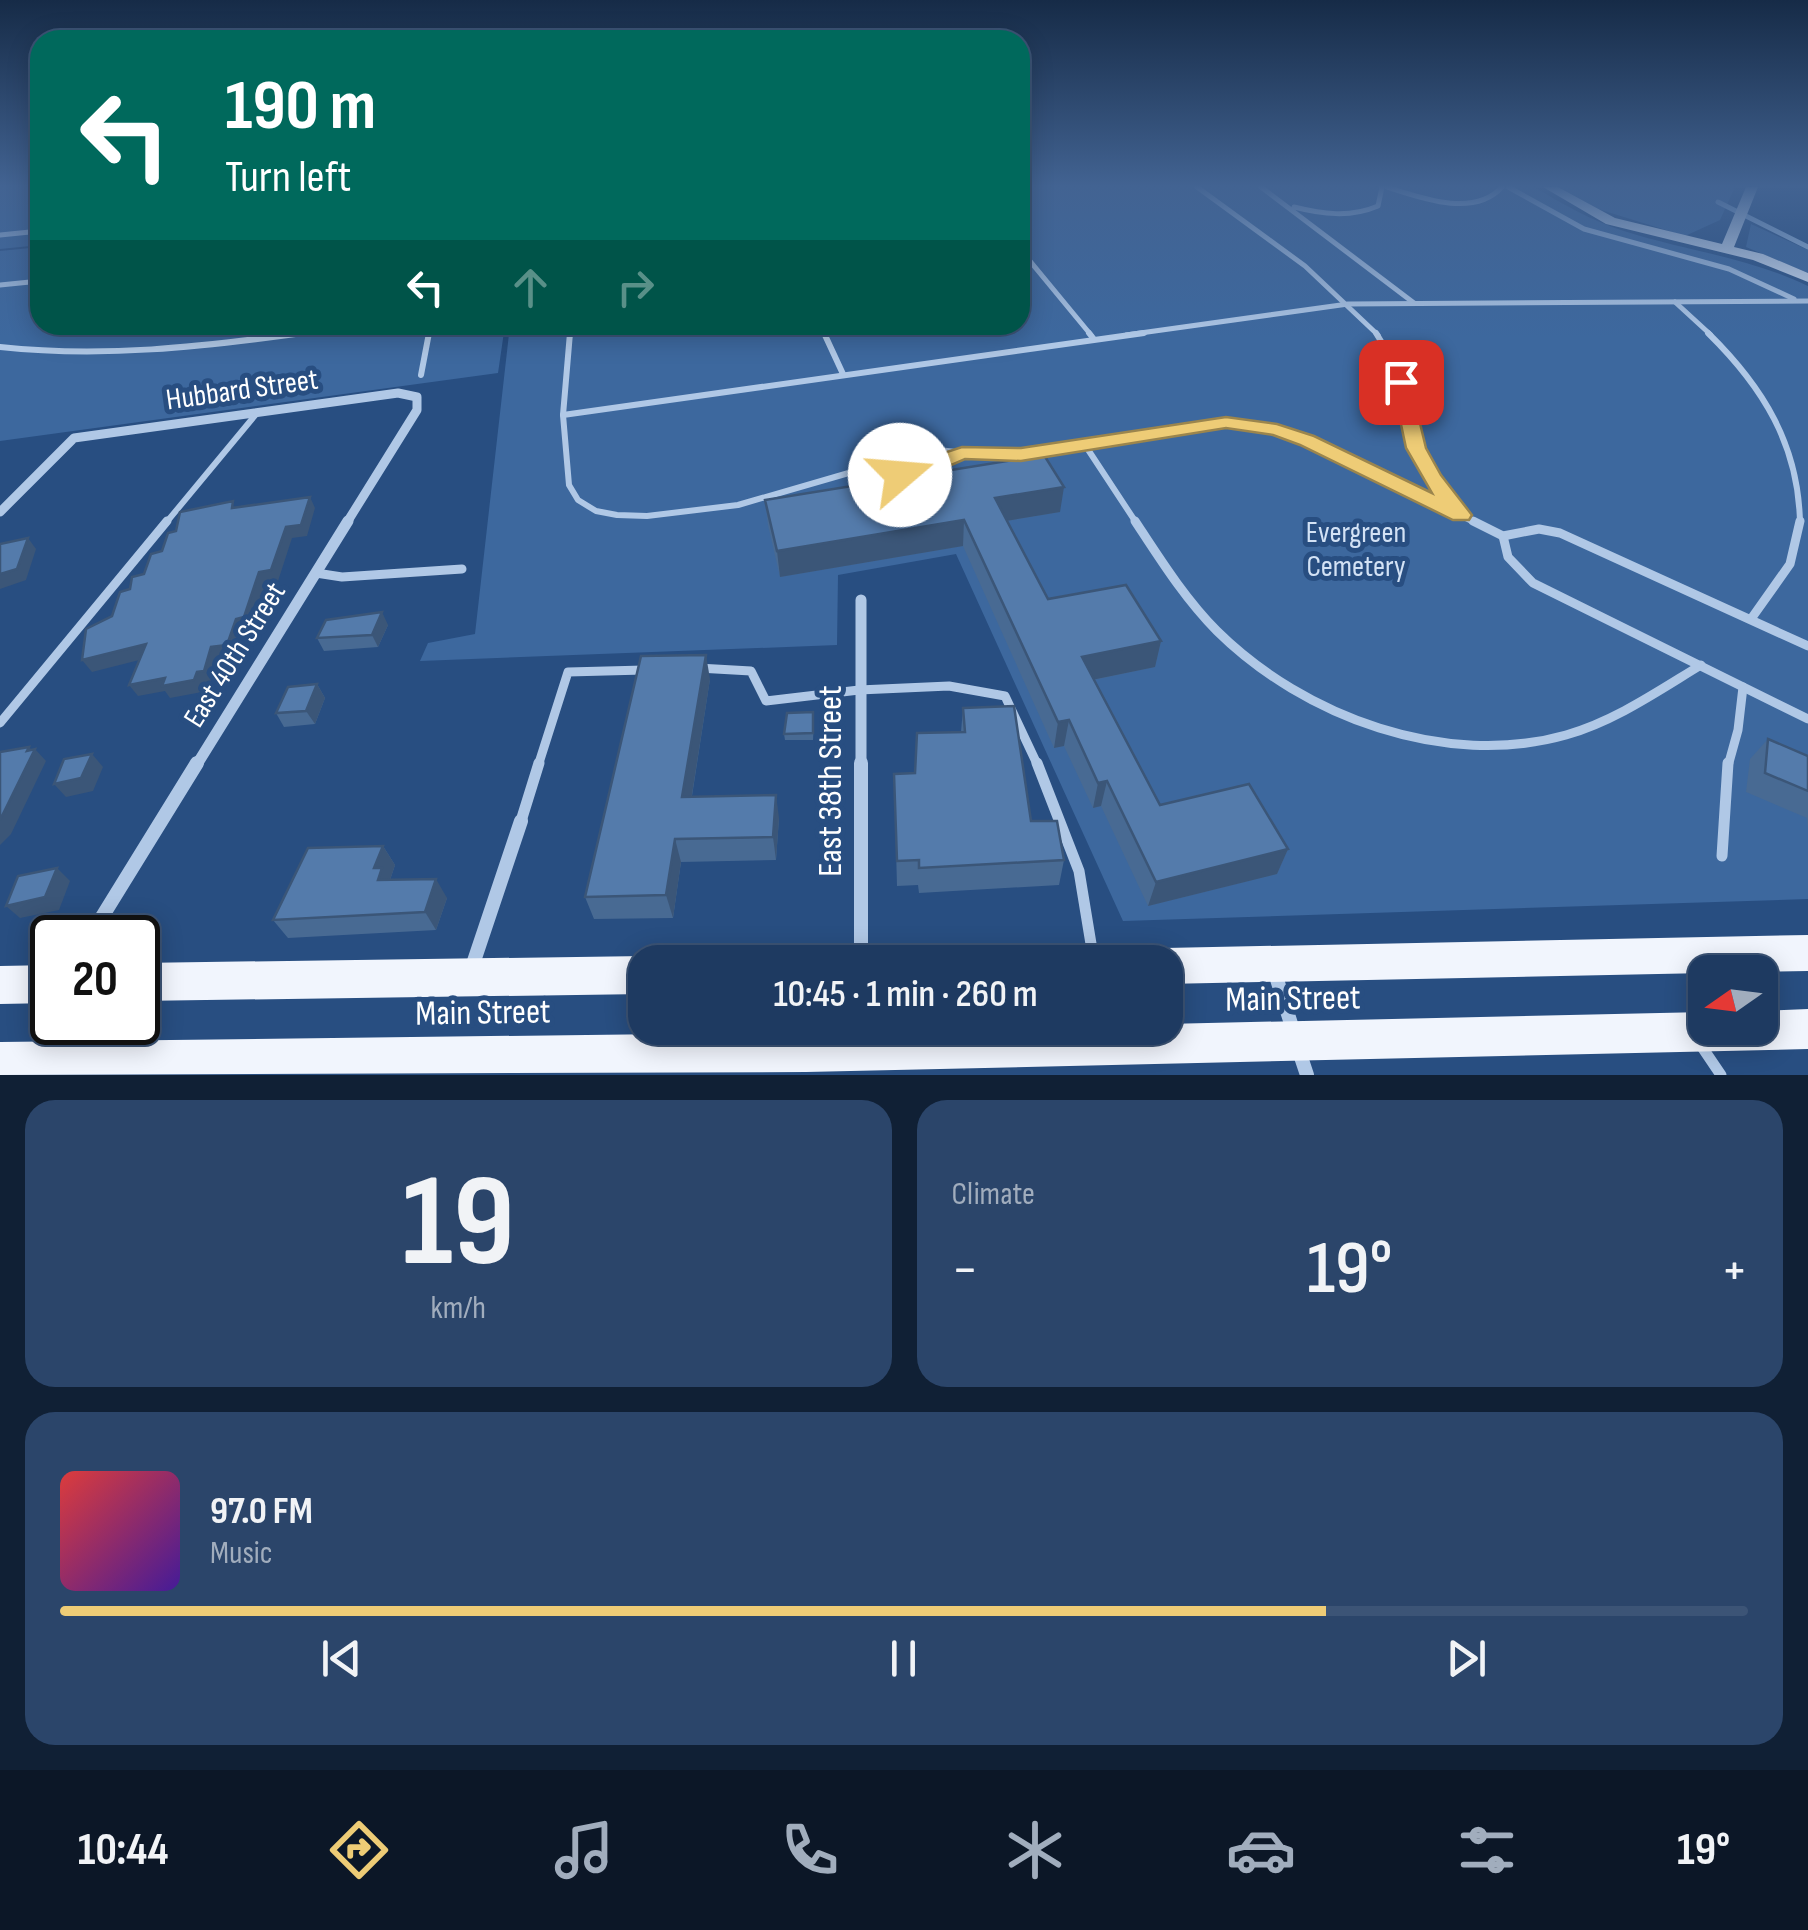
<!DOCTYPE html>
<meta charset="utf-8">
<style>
:root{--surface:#1e3a61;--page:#2b456a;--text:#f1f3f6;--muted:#a1adbd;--line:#3c5476;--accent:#eecc76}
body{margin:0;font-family:"Sofia Sans Condensed",sans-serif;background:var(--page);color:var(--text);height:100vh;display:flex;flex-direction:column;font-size:38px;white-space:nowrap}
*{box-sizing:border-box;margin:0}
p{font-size:32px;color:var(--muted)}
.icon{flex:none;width:55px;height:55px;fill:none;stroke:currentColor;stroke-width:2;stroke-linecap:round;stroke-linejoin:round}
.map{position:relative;height:1075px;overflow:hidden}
.drawer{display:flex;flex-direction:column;gap:25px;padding:25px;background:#102035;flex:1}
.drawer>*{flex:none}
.hud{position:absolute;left:30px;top:30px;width:1000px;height:305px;border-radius:30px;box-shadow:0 5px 25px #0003,0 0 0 2px var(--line);background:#00695c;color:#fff;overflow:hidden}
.needle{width:65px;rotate:256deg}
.tools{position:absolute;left:1688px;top:955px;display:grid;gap:20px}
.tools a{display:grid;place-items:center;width:90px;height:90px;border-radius:20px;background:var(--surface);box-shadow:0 5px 25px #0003,0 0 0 2px var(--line);font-size:50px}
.speed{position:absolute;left:30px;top:915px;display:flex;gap:20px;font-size:50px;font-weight:700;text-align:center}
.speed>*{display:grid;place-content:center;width:130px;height:130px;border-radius:50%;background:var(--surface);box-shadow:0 5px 25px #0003,0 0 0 2px var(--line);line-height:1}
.speed .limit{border:5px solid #111;border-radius:15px;background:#fff;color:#111}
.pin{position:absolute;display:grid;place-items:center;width:85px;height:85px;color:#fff;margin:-42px;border-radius:20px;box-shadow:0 5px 15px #0006}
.me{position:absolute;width:110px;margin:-55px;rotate:72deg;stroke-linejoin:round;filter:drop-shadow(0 0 8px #0008)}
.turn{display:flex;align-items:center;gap:35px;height:210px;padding:0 30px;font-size:45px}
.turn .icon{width:130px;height:130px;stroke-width:2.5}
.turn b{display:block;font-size:70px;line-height:85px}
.lanes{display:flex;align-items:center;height:95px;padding:0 30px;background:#0003;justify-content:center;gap:50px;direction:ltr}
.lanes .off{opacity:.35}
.big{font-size:75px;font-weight:600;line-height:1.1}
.drawer .card{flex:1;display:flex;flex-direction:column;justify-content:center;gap:15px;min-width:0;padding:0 35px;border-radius:30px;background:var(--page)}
.drawer .dial{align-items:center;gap:0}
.dial b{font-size:130px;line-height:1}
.song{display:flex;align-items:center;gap:30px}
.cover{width:120px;height:120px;border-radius:15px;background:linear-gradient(135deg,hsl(0 70% 55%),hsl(260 70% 35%))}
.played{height:10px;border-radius:5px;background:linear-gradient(90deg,var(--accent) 75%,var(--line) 75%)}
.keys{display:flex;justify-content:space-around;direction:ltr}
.heat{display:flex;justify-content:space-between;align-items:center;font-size:55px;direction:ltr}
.drawer .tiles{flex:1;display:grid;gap:25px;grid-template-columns:1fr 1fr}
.card:last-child{grid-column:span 2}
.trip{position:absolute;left:628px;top:945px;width:555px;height:100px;border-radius:30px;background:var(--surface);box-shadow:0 5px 25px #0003,0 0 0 2px var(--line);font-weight:600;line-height:100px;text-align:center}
.tab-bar{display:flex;height:160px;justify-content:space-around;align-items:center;background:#0c1727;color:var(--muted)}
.tab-bar .icon{width:70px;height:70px}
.tab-bar .selected{color:var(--accent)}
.tab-bar b{font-size:45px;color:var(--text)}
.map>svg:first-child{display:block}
</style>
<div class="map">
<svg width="1808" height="1075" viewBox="0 0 1808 1075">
<rect width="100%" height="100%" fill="#284e81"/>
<g fill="#3d689e">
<polygon points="0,187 40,187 40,245 0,249"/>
<path d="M1020 187H1534C1563 204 1592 221 1624 231 1686 251 1748 257 1808 286V899L1123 921 956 554 838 575 837 645 420 661 428 643 475 634 510 325H1020Z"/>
<polygon points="1559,187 1735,187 1720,220 1685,236 1598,209"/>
<polygon points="1751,224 1808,250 1808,273 1746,247"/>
<polygon points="40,247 40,325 505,325 498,373 0,441 0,251"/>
</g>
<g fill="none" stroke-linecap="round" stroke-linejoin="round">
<polyline stroke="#a5c3e6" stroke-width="5" points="1718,202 1808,247"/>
<g stroke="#b0c8e6" stroke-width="5">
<polyline points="1197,187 1305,266 1378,335"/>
<polyline points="1261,187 1414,303"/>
<path d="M1387 187C1421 198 1474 218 1502 187"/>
<polyline points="1508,187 1584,229 1729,269 1794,299"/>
<path d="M1294 207C1322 214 1350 218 1378 206L1382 187"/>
<polyline points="0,235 40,231"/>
<polyline points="1020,249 1091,335"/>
<polyline points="0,285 40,281"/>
<polyline points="1675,302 1711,335"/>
<polyline points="566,325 571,335"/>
<polyline points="820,325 825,335"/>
<polyline points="284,335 363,325"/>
<polyline points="428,335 430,325"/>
<polyline points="1126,335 1348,304 1808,301"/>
</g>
<g stroke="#b0c8e6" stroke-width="6">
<polyline points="570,333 563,415 569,485 578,500 596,511 617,515 647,516 738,505 859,470 900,475 919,472 963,453 1021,455 1226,423 1277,430 1307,440 1478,524"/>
<polyline points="824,333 843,374"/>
<polyline points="1089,333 1093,338"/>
<polyline points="1376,333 1396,366 1417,449 1458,512"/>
<path d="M1708 333C1763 387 1799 445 1800 524"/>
<path d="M0 347C102 358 201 347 303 333"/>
<polyline points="421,375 429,333"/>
<polyline points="563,415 1144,333"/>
<polyline points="1085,445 1137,524"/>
<polyline points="859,469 908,446 963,453"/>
<polyline points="165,524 257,413"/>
</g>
<g stroke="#b0c8e6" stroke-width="9">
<path d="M1135 521C1160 559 1185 599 1217 631 1304 717 1446 769 1566 735 1615 721 1658 691 1701 665"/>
<polyline points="1473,521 1503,536 1539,529 1560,533 1808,646"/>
<polyline points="1503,536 1508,557 1533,583 1808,719"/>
<polyline points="316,573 342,577 462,569"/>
<polyline points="1751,619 1790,564 1800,521"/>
<polyline points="698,668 751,671 766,701 859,690 949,686 1005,696 1038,766"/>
<polyline points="0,723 167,521"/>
<polyline points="538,766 568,672 644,670"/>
<polyline points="1728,766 1738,730 1743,687"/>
</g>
<g stroke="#b0c8e6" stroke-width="11">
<polyline points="1037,763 1079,871 1094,962"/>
<polyline points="521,821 539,763"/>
<polyline points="1722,856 1728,763"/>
<polyline points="1700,1044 1721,1075"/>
</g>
<polyline stroke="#b0c8e6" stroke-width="9" points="0,512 74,438 398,393 417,397 417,410 346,524"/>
<g stroke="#b0c8e6" stroke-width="11">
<polyline points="861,600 861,766"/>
<polyline points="196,766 348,521"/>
</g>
<g stroke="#b0c8e6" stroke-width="14">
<polyline points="861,763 861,962"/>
<polyline points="89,938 197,763"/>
<polyline points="471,970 521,821"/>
<polyline points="1274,970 1293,1030"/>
<polyline points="1299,1051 1307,1075"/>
</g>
<polygon fill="#d9e5f6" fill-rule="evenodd" points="1543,187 1558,187 1615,218 1722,244 1746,187 1758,187 1734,247 1763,254 1808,273 1808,282 1753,260 1606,224"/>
<g fill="#f1f5fd" fill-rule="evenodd">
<polygon points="1808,935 1808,971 1165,984 1165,962 1148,962 1152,953 1165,948"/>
<polygon points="645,956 659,962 645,962 645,994 138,1001 138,963"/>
<polygon points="52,965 52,1003 0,1004 0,966"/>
<polygon points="1808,1009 1808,1049 806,1072 0,1075 0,1042 1165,1028 1165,1024 1705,1012 1705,1028 1760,1028 1760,1011"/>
</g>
</g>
<g fill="#486a93">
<polygon points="765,500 1060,512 1007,521 1048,599 1161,641 1155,667 1094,680 1160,805 1288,849 1277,874 1148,906 1101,806 1093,808 1064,746 1054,748 963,546 780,577 768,525"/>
<polygon points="388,625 378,647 324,651 317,638"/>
<polygon points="710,679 692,796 779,818 776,860 681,862 673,918 594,919 585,897"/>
<polygon points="317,684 325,698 315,724 284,727 276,713"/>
<polygon points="963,708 1031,821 1064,860 1059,885 919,893 918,885 897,886 894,774 915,773 961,732"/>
<polygon points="814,719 813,740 785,740 784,734"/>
<polygon points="1768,739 1808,756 1808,832 1807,818 1746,792 1750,759"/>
<polygon points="383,846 395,865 390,880 447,898 436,930 288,938 273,920"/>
</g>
<g fill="#3b5678">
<polygon points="1064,487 1060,512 994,523 995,498"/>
<polygon points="310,497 315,508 307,536 292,538 278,581 266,583 251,629 243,630 234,656 219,659 212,683 205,684 202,692 170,698 165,691 138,696 129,685 197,672 211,647 236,619 259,572 286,527"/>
<polygon points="964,520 963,546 780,577 777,551"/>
<polygon points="28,538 36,549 26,580 0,589 0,574"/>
<polygon points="382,612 388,625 378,647 372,635"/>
<polygon points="1161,641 1155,667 1077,683 1082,657"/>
<polygon points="146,644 155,656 92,672 82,660"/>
<polygon points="706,655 710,679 688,820 682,797"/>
<polygon points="317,684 325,698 315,724 306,711"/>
<polygon points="1069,720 1064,746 1054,748 1058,722"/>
<polygon points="29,747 34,752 35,749 46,761 11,834 0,845 0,820"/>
<polygon points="92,754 103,767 93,791 66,797 54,784"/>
<polygon points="1107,781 1101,806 1093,808 1098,783"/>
<polygon points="776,795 779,818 776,860 773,837"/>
<polygon points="675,839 681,862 673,918 666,895"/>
<polygon points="383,846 395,865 390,880 378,880 374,868"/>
<polygon points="1288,849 1277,874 1148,906 1156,882"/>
<polygon points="57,868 70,881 59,910 20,918 6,906"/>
<polygon points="436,879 447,898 436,930 425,912"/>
</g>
<g fill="#547bab" stroke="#3b5678" stroke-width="2.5">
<polygon points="1044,455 1064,487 995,498 1048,599 1126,585 1161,641 1082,657 1160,805 1249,784 1288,849 1156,882 1107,781 1098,783 1069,720 1058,722 964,520 777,551 765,500"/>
<polygon points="310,497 301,525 286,527 271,570 259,572 244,617 236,619 227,645 211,647 204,671 197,672 194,680 162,686 165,678 129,685 146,644 82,660 86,629 112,616 120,592 130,589 132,577 144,574 151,554 162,551 168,533 176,531 180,512 233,501 232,508"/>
<polygon points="28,538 17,569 0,574 0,544"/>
<polygon points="382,612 372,635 317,638 326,620"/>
<polygon points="706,655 682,797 776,795 773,837 675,839 666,895 585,897 641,656"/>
<polygon points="317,684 306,711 276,713 288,687"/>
<polygon points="1014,706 1031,821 1057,821 1064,860 919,868 919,860 897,861 894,774 915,773 917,733 965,732 963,708"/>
<polygon points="813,712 813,733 784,734 787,713"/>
<polygon points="1768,739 1808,756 1808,791 1765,773"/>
<polygon points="29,747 27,751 35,749 0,820 0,752"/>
<polygon points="92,754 81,778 54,784 64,759"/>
<polygon points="383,846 374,868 382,868 378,880 436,879 425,912 273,920 308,848"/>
<polygon points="57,868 45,897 6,906 18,876"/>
</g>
<linearGradient id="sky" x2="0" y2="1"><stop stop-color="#162b47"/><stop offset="0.55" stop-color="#426392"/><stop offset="1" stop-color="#426392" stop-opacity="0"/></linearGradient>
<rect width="1808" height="338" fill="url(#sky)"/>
<polygon fill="#eecc76" stroke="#9b854d" stroke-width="2.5" points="1401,376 1410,382 1426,448 1441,475 1472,515 1469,520 1453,520 1300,445 1273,435 1226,428 1021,461 965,459 926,476 900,481 889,475 892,470 962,447 1021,448 1226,417 1277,424 1314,436 1432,493 1406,448 1392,382"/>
<g text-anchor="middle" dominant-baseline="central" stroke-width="10" stroke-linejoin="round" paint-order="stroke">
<g font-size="30" fill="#fff" stroke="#284e81">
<text transform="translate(242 390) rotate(-8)">Hubbard Street</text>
<text transform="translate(235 655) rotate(-58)">East 40th Street</text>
</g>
<g font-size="30" fill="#d3e2f5" stroke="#284e81">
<text x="1356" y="533">Evergreen<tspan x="1356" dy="34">Cemetery</tspan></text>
</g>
<g font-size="35" fill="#fff" stroke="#284e81">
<text transform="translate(830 781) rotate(-90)">East 38th Street</text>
<text transform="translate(1293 999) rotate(-1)">Main Street</text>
<text transform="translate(483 1013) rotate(-1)">Main Street</text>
</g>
</g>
</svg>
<div class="tools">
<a><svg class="needle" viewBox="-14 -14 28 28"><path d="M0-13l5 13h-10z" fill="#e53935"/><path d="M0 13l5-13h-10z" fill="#a1adbd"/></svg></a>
</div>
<div class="speed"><div class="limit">20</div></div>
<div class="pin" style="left:1401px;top:382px;background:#d93025"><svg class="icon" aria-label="arrive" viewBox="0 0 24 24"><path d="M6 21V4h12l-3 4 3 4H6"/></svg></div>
<svg class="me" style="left:900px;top:475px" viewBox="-20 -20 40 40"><circle r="19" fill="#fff"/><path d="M0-13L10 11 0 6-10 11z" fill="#eecc76"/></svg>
<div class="trip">10:45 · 1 min · 260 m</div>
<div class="hud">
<div class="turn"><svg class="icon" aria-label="left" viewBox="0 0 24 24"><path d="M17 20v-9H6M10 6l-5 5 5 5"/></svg><div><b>190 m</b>Turn left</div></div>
<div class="lanes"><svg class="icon" aria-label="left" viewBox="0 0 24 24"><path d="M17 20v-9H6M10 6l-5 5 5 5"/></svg><svg class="icon off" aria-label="ahead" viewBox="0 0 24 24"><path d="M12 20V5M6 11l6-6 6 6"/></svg><svg class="icon off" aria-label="right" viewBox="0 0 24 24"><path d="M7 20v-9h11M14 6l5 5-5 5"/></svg></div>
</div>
</div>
<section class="drawer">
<div class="tiles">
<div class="card dial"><b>19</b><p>km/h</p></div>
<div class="card"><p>Climate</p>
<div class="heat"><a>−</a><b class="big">19°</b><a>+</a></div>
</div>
<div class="card">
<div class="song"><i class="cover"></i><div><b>97.0 FM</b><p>Music</p></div></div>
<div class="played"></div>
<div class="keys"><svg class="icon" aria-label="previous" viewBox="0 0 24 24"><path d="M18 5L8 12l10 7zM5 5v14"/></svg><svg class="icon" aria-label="pause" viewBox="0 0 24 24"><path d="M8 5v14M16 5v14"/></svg><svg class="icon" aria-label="next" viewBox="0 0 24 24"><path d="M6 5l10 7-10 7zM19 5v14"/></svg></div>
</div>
</div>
</section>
<nav class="tab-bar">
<b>10:44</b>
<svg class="icon selected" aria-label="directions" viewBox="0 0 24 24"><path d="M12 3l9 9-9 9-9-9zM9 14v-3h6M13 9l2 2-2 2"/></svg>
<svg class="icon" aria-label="music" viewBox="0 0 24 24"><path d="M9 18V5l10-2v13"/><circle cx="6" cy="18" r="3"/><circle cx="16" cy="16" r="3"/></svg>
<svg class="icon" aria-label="phone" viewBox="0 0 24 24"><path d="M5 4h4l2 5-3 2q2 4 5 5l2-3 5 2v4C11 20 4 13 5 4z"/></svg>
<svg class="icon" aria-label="climate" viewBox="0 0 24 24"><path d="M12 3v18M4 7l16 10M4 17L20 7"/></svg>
<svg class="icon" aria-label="car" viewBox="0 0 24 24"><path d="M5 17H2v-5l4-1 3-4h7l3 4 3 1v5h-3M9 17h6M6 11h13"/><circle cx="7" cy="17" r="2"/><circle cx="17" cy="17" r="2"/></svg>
<svg class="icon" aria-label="filters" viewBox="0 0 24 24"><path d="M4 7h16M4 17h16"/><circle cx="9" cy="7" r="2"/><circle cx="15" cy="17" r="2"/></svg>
<b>19°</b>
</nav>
